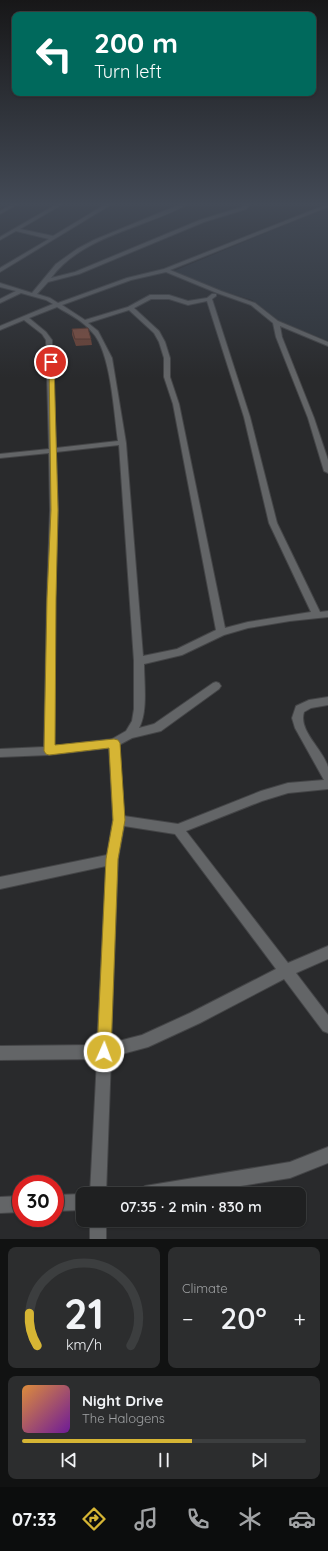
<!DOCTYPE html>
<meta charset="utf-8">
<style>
:root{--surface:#1f2021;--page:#2c2d2e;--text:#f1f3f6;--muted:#a1a3a5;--line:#3c3e3f;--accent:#d6b534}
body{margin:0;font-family:Quicksand,sans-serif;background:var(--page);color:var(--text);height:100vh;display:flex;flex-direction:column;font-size:15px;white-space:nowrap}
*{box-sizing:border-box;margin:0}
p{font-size:13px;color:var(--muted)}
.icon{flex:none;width:22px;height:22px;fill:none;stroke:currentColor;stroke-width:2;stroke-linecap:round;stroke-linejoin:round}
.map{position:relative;height:1239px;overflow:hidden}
.sheet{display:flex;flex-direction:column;gap:8px;padding:8px;background:#111212;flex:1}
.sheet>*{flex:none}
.top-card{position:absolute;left:12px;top:12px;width:304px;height:84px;border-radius:8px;box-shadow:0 1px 3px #0004,0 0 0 1px var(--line);background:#00695c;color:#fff;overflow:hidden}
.speed{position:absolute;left:12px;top:1175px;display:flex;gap:8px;font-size:20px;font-weight:700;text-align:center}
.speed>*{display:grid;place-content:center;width:52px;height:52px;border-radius:50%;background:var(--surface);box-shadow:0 1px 3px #0004,0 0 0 1px var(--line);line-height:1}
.speed .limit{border:6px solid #d22;background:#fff;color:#111}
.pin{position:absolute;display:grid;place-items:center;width:34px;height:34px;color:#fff;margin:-17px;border:2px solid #fff;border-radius:50%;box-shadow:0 1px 4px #0007}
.me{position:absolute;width:44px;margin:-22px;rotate:2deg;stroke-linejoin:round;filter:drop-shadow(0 0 3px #0008)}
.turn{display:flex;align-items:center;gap:14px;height:84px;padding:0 16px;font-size:18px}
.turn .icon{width:52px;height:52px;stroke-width:2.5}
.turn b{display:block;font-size:28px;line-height:34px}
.big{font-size:30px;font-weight:600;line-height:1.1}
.sheet .widget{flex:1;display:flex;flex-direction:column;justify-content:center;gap:6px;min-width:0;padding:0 14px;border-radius:8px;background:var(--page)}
.sheet .dial{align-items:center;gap:0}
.dial svg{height:104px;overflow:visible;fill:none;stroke:var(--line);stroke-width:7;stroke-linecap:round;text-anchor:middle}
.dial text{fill:var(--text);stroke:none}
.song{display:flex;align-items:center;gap:12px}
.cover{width:48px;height:48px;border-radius:6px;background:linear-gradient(135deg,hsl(30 70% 55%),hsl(280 70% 35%))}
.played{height:4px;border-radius:2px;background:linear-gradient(90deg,var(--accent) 60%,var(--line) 60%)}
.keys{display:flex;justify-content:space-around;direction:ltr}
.heat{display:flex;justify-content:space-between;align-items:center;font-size:22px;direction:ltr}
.sheet .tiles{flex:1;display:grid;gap:8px;grid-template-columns:1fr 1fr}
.widget:last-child{grid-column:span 2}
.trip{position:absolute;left:76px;top:1187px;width:230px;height:40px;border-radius:8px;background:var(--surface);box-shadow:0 1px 3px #0004,0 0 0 1px var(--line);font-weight:600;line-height:40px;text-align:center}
.menu{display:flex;height:64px;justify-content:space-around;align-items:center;background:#0c0d0d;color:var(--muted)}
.menu .icon{width:28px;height:28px}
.menu .active{color:var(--accent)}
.menu b{font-size:18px;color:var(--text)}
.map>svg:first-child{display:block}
</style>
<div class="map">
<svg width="328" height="1239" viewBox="0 0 328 1239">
<rect width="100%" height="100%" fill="#292a2c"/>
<polygon fill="#2f343a" points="328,207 328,341 279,321 252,300 219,290 174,271"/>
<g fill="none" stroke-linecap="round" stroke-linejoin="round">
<g stroke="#444547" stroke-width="2">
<g id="minor">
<polygon points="12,204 18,204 0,214 0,211"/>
<polygon points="57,204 63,204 20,229 53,236 106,204 112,204 0,272 0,268 49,239 16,231 0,240 0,237"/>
<path d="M181 204H188C143 229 83 235 51 278L75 272 200 220 242 207 245 204H250L246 209 204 222 79 274 48 282 37 294 50 298 58 303 127 278 164 269 328 204V207L170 270 221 291 255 303 278 321 328 342V346L280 326 282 337 314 418 328 460V473L324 471 308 418 276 337 273 323 251 305 217 293 166 272 131 280 62 305 85 320 128 307 150 295H169L188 301 207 298 212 294H216V296L212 299 250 417 277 523 320 612 328 611V617L290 621 248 628 224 635 182 655 144 664C144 682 148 712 139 728L154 724 213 683 216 682 219 683 221 686 219 689 161 731 132 738 119 745 124 816 178 824 261 791 288 783 324 780 295 728 292 718 296 706 309 700 328 697V705L311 708 304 712C298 731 323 749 328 767 328 773 328 782 328 789L288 793 262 801 186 831 288 963 328 946V959L296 973 328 1015V1033L323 1031 284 979 200 1023 148 1047 111 1057 106 1194H90L97 1059 0 1060V1046L97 1045 106 866 0 889V877L107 855 113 820 109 748 49 755 0 757V749L44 747 47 598 50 510 49 453 0 458V454L49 449 46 340 42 334 24 320 0 330V326L53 304 46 300 21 293 0 303V299L16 291 0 287V283L32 293 56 264 77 249 94 240ZM151 299H169L188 305 207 301 244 417 269 523 311 612 248 622 225 628 179 404 170 377V358L165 342 159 331 134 308ZM57 307C69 314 83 321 92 332 111 351 114 414 118 441L56 448 52 340 46 332 29 318ZM129 310 154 333 159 342 164 358V377L173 404 216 630 177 649 143 656 126 443 112 358 98 331 88 323ZM119 445 134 661V709L132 721 126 731 112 739 54 746 55 598 58 510 56 452ZM124 826 175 834 276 969 190 1013 142 1035 111 1043 118 859Z"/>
<polygon points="328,1147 328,1163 290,1178 191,1194 137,1194 140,1189 145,1186 290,1162"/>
<polygon points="83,1194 83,1210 55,1211 55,1195"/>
<polygon points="21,1196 21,1212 0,1213 0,1197"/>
<rect x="90" y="1220" width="16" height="19"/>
</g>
</g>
<use href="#minor" fill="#636567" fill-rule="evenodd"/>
</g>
<polygon fill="#6c4337" points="72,329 91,339 92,345 76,346 72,335"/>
<polygon fill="#7e4e40" stroke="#58372d" points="88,328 91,339 75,339 72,329"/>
<linearGradient id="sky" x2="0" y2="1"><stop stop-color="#171718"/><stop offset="0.54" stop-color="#434a56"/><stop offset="1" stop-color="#434a56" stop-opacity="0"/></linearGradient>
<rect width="328" height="378" fill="url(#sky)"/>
<polygon fill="#d6b534" stroke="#8b7622" points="49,360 54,362 58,510 56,598 55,745 114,739 118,740 120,743 125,820 118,859 111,1052 109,1057 104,1059 99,1057 97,1052 106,859 113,820 109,748 49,755 46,754 44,751 47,598 51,510"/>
</svg>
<div class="speed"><div class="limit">30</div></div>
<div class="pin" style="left:51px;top:362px;background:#d93025"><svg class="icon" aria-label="arrive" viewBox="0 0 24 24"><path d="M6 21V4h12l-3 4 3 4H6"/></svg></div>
<svg class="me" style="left:104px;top:1052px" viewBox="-20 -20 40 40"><circle r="17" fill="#d6b534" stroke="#fff" stroke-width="3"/><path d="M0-11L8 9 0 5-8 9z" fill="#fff"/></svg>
<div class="trip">07:35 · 2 min · 830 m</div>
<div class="top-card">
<div class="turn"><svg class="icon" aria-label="left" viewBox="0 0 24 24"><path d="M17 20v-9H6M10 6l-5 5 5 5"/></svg><div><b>200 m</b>Turn left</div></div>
</div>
</div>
<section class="sheet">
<div class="tiles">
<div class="widget dial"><svg viewBox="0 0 100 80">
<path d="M14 69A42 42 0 1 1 86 69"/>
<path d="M14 69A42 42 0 0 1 8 44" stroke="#d6b534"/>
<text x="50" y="56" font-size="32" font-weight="700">21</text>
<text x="50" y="72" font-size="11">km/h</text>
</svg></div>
<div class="widget"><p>Climate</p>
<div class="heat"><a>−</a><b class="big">20°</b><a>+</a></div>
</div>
<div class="widget">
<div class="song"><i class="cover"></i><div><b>Night Drive</b><p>The Halogens</p></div></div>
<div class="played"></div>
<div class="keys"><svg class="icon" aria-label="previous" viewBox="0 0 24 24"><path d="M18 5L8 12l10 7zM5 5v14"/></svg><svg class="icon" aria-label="pause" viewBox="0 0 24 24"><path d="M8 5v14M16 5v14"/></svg><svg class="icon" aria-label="next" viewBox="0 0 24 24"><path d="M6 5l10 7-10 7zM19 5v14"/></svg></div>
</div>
</div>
</section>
<nav class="menu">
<b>07:33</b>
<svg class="icon active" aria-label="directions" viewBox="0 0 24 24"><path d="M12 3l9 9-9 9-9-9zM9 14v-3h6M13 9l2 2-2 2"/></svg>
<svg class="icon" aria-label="music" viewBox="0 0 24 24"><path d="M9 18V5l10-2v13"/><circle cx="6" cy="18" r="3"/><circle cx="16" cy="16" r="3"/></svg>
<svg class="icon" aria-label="phone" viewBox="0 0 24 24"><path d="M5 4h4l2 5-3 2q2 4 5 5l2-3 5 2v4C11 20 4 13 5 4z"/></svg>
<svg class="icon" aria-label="climate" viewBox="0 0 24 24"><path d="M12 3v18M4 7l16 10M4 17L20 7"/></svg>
<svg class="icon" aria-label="car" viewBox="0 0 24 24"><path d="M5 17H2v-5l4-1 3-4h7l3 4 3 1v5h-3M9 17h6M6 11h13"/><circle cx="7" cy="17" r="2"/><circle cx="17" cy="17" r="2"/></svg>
</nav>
